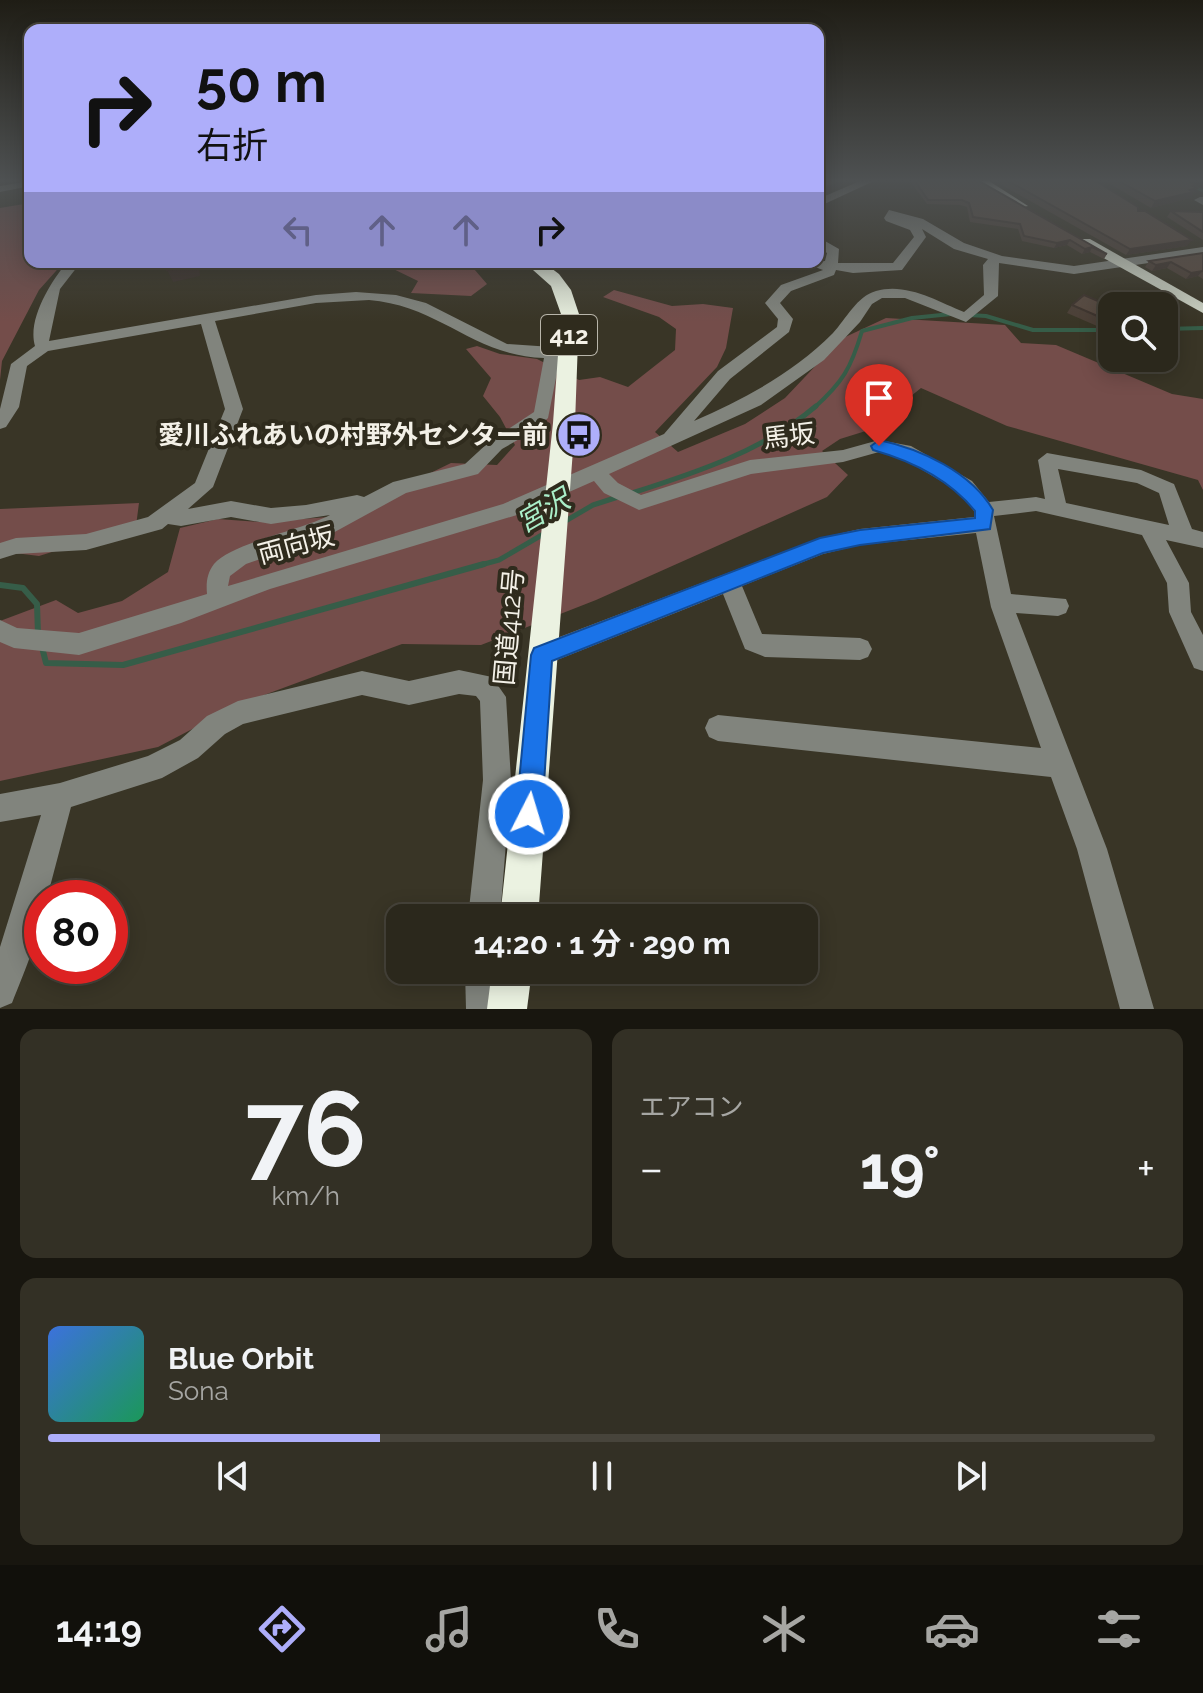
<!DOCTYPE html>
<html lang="ja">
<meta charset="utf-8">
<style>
:root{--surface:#2b281c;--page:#333025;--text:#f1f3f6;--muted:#a6a6a3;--line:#47443b;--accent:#aeaefa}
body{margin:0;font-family:Raleway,"Noto Sans JP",sans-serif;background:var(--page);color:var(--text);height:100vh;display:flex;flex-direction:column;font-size:30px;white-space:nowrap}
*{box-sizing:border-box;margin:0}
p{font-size:26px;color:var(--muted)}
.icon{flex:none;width:44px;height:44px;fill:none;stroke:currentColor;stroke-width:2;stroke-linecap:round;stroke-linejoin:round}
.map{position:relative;height:1009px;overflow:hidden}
.details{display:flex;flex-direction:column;gap:20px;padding:20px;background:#18160f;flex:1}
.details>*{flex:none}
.banner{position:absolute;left:24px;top:24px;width:800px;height:244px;border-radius:16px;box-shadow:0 4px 20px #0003,0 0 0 2px var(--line);background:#aeaefa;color:#111;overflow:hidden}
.fabs{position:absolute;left:1098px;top:292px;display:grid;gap:16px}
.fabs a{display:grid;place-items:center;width:80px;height:80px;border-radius:16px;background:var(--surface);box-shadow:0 4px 20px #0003,0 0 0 2px var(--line);font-size:40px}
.speed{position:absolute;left:24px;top:880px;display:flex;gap:16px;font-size:40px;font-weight:700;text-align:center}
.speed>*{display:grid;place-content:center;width:104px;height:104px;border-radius:50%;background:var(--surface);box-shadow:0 4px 20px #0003,0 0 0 2px var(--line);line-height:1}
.speed .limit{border:12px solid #d22;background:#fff;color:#111}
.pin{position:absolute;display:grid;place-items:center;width:68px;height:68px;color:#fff;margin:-82px -34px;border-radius:50% 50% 50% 0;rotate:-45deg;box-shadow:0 0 8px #0007}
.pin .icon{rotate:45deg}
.me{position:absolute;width:88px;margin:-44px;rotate:5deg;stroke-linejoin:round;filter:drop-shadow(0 0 6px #0008)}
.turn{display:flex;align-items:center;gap:28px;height:168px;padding:0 40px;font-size:36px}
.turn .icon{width:104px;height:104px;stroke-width:2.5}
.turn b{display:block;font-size:56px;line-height:68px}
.lanes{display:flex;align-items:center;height:76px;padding:0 40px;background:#0003;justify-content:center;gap:40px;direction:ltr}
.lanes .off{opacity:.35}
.big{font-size:60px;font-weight:700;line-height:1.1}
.details .tile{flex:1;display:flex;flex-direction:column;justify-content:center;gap:12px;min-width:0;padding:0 28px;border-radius:16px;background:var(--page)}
.details .dial{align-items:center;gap:0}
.dial b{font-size:104px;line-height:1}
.song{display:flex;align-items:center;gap:24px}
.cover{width:96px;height:96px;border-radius:12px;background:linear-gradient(135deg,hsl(220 70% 55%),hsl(150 70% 35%))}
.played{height:8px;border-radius:4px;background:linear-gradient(90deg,var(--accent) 30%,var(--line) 30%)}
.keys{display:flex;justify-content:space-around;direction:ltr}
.heat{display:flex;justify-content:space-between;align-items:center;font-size:44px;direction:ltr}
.details .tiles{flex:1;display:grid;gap:20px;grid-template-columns:1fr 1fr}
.tile:last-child{grid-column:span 2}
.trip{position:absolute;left:386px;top:904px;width:432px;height:80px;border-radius:16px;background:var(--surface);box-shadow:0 4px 20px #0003,0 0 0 2px var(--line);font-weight:700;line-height:80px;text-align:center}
.tabs{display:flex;height:128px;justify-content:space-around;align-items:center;background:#11100b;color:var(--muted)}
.tabs .icon{width:56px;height:56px}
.tabs .on{color:var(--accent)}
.tabs b{font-size:36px;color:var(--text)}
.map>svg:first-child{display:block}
</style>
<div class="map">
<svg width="1203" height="1009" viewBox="0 0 1203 1009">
<rect width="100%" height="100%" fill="#393526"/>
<g fill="#744d4a">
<polygon points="30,203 30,262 64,262 39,290 2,361 0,380 0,208"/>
<polygon points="379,262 468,262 487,284 471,296 411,293 418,281"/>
<polygon points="614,290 672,306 703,304 733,308 726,348 717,367 655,432 678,452 745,424 785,398 841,339 886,318 1005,325 1021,343 1056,345 1172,394 1203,399 1203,490 1198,480 1007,426 921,388 869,430 840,439 822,451 848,475 827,497 596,600 481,645 402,644 240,704 158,747 0,781 0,621 56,600 78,613 122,601 168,572 180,528 218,519 261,522 342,516 451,463 497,465 515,445 500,417 483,396 491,378 466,349 477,346 500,354 537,359 579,380 600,377 628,387 675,350 676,329 659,317 603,297"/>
<polygon points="139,503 136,526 39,556 15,553 0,556 0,509"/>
</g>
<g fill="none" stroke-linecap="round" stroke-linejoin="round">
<polyline stroke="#365d48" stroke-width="3" points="1183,181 1203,191"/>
<g stroke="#365d48" stroke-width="4">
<polyline points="969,315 986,316 1033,330 1112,330"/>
<polyline points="1164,329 1203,328"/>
<path d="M814 408C843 382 851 368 862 331L912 318 951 314"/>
</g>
<g stroke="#365d48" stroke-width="5">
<path d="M632 493C695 473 765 450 816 406"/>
<polyline points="562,523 593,505 618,497"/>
<polyline points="477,566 499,560 547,532"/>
</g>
<g stroke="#365d48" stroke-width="6">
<polyline points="0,585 23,588 37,604 38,634"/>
<polyline points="42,647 46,663 123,665 484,564"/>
</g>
<g fill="#81847d" fill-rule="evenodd">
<polygon points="30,181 30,186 0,192 0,186"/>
<polygon points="860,181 874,181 818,207 818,199"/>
<polygon points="1200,197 1203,197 1203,205 1194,200"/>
<path d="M889 210 923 219 964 243 1002 256 1074 266 1203 247V255L1074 274 999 263 998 296 966 322 905 298H882L872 304 860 322 824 360 761 405 609 474 618 483 641 495 750 460 843 450 879 440 911 446 972 481 989 502 1036 497 1045 499 1038 460 1047 453 1141 470 1174 484 1192 529 1203 532V548L1166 540 1189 583 1191 612 1203 635V671L1194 668 1169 612 1167 583 1142 535 1036 511 994 516 1011 594 1066 599 1069 606 1066 613 1058 616 1016 613 1107 849 1154 1009H1120L1077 849 1051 777 718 741 709 737 705 728 709 719 718 715 1041 748 991 607 976 533 860 545 823 554 742 586 762 634 860 638 868 641 872 649 868 657 860 660 765 657 745 649 723 594 542 666 533 663 530 655 533 647 820 538 860 529 974 517V511L958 491 899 456 879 452 843 462 751 474 639 510 604 493 594 481 517 515 270 589 181 623 79 655 14 648 0 642V620L17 628 79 633 207 594C206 583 207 573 214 564 232 543 302 530 330 515L271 524 231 517 181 526 168 524 162 529 86 550 16 554 0 559V543L16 538 86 534 148 517 195 483 225 409 201 324 48 351 27 366 19 407 6 427 0 429V409L11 364 35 346C27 319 51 282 67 262H81L60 289 49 341 316 295 356 292 396 295 426 303 507 344 567 348 575 353 573 356 560 358 548 418 535 430 502 449 478 474 406 493 331 534 246 564 230 576 228 586 503 504 664 434 718 371 777 327 778 319 765 303 781 285 823 270 802 262 825 261 827 253 818 247V237L839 249 838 263H893L914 237 910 230 886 221 884 218ZM922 229 954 249 988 259 983 265 984 295 964 312C937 301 906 282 876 291 857 296 846 319 833 333 793 373 745 399 694 421L730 379 789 332 793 319 780 303 791 291 834 275 836 270 853 273 902 270 926 237ZM369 300C441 306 473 356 544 358L534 412 490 441 465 464 393 482 364 497 357 495 306 505 271 508 231 501 188 509 213 487 243 409 215 321 316 303ZM1058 469 1137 483 1159 493 1169 525 1066 503Z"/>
<path d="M459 670 492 677 506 697 511 780 500 918H468L483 780 480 701 476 696 459 694 409 705 362 695 243 724 225 734 198 758 162 778 71 807 47 898H42C42 933 25 970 12 1003L0 1008V947L41 815 0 822V794L60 783 148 756 180 740 207 716 238 701 362 671 409 681Z"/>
<polygon points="465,970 497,970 500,1009 466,1009"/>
</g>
<g fill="#cdd3c4" fill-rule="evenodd">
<polygon points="976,181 989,181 1028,206 1018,208"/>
<polygon points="1080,239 1090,239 1203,303 1203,313 1080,245"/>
</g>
<g fill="#ebf2e1" fill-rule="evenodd">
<polygon points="524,262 543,262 559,274 571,290 579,314 575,423 538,918 500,918 553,423 561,314 551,286"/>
<polygon points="492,970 532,970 527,1009 487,1009"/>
</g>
</g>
<g fill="#4c4037">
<polygon points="910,181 979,181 1107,254 1104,259 1090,252 1082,254 1067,245 1054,248 1022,241 1018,229 970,222 967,207 960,205 927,204"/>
<polygon points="1001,181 1096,181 1187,246 1126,255 1000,184"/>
<polygon points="1105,181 1189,181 1197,188 1190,198 1151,208"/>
<polygon points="1171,211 1203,212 1203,240 1167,217"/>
<polygon points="1203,253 1203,279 1198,276 1186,279 1167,268 1152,271 1145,267 1149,261"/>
<polygon points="1072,305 1112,307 1112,313 1110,316 1097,326 1067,313"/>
</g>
<g fill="#3e342d">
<polygon points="842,181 845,181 844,185 818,196 818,191"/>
<polygon points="1197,185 1194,189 1197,188 1190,198 1151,208 1155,201"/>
<polygon points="1070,240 1067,245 1054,248 1057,243"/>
<polygon points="1192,240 1187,246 1126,255 1130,249"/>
<polygon points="1092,247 1090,252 1082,254 1085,249"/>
<polygon points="194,262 199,262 200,276 173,282 167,270"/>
<polygon points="1171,262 1167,268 1152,271 1156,265"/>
<polygon points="1203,270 1198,276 1186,279 1191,273"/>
<polygon points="1112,310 1110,316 1097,326 1102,318"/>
</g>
<g fill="#584a40" stroke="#3e342d" stroke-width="2">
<polygon points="818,181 842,181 818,191"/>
<polygon points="915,181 979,181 1107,254 1092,247 1085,249 1070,240 1057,243 1024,236 1020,224 973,217 969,203 962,200 928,200"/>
<polygon points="1008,181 1096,181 1138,207 1138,211 1145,211 1192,240 1130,249"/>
<polygon points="1119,181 1189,181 1197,185 1193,186 1197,188 1190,190 1194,192 1155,201"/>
<polygon points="1171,211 1203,212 1203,232"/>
<polygon points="1203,253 1203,271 1191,273 1171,262 1156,265 1149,261"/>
<polygon points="167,262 194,262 195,265 167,270"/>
<polygon points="1084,295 1112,307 1112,310 1102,318 1072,305"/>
</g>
<linearGradient id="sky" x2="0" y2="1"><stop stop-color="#1f1d15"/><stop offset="0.56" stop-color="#4e5152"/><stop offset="1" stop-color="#4e5152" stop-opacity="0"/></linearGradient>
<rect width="1203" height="322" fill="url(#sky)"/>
<path fill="#1a73e8" stroke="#114b97" stroke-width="2" d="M879 440C921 449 971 472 993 510L990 529 860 545 823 553 552 661 542 814 539 823 529 827 520 823 516 814 531 655 534 648 820 538 860 530 975 518V511C949 479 912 461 873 450L871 446Z"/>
<defs>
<g id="bus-disc" transform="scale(2.3)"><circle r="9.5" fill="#aeaefa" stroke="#2f2b1d"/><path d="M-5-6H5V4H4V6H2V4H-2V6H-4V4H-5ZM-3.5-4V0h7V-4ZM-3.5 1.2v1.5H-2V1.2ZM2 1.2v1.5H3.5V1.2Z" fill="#111"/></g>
</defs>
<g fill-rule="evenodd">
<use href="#bus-disc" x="579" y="435"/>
</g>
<g text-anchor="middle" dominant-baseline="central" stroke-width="8" stroke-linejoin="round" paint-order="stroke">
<rect fill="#2f2b1d" stroke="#b8b5aa" stroke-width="2" x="541" y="315" width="56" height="40" rx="6"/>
<g font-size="24" font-weight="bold" fill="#f3f0e7">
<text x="569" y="335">412</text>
</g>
<g font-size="26" font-weight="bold" fill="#f3f0e7" stroke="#2f2b1d" text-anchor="end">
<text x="548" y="435">愛川ふれあいの村野外センター前</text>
</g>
<g font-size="26" fill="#f3f0e7" stroke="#2f2b1d">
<text transform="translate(789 436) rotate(-7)">馬坂</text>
<text transform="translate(296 545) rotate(-15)">両向坂</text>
<text transform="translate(509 627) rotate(-85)">国道412号</text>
</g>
<g font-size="28" font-style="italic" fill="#aaefc9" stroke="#2f2b1d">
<text transform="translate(543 511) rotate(-30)">宮沢</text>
</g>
</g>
</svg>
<div class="fabs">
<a><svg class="icon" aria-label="search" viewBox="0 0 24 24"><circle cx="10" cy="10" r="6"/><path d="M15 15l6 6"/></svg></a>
</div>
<div class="speed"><div class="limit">80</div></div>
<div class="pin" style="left:879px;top:446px;background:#d93025"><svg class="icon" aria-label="arrive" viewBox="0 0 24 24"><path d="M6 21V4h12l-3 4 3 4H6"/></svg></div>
<svg class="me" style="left:529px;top:814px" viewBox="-20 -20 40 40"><circle r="17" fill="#1a73e8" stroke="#fff" stroke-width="3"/><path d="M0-11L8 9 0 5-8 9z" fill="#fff"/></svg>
<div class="trip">14:20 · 1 分 · 290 m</div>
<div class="banner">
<div class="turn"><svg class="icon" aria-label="right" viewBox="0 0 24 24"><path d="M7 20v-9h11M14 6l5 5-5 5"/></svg><div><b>50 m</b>右折</div></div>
<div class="lanes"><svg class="icon off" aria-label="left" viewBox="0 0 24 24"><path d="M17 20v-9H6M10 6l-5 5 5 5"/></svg><svg class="icon off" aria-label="ahead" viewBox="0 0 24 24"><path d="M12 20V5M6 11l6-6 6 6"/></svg><svg class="icon off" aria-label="ahead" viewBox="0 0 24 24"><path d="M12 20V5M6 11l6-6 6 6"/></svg><svg class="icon" aria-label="right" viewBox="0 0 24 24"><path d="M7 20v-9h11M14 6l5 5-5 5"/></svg></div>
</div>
</div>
<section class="details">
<div class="tiles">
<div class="tile dial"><b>76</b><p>km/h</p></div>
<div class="tile"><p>エアコン</p>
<div class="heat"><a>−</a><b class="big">19°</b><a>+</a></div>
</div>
<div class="tile">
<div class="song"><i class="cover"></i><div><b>Blue Orbit</b><p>Sona</p></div></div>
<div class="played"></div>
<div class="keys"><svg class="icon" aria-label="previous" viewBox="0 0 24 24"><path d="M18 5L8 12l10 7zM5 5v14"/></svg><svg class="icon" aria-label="pause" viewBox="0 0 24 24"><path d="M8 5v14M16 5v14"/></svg><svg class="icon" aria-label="next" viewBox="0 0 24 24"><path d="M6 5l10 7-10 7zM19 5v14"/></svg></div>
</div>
</div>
</section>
<nav class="tabs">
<b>14:19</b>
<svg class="icon on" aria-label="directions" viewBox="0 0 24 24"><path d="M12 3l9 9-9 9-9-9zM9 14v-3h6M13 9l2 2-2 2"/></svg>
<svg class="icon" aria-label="music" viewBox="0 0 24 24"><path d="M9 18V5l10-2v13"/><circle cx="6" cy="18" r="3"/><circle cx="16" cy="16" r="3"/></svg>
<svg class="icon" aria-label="phone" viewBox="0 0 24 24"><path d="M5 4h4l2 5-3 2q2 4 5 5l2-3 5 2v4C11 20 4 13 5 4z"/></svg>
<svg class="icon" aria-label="climate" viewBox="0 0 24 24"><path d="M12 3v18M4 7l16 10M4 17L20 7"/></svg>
<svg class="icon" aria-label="car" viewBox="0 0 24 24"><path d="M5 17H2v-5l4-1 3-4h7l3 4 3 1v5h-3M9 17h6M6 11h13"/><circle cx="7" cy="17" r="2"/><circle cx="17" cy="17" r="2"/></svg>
<svg class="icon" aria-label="filters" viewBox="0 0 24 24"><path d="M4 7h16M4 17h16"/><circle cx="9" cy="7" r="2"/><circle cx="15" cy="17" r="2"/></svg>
</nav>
